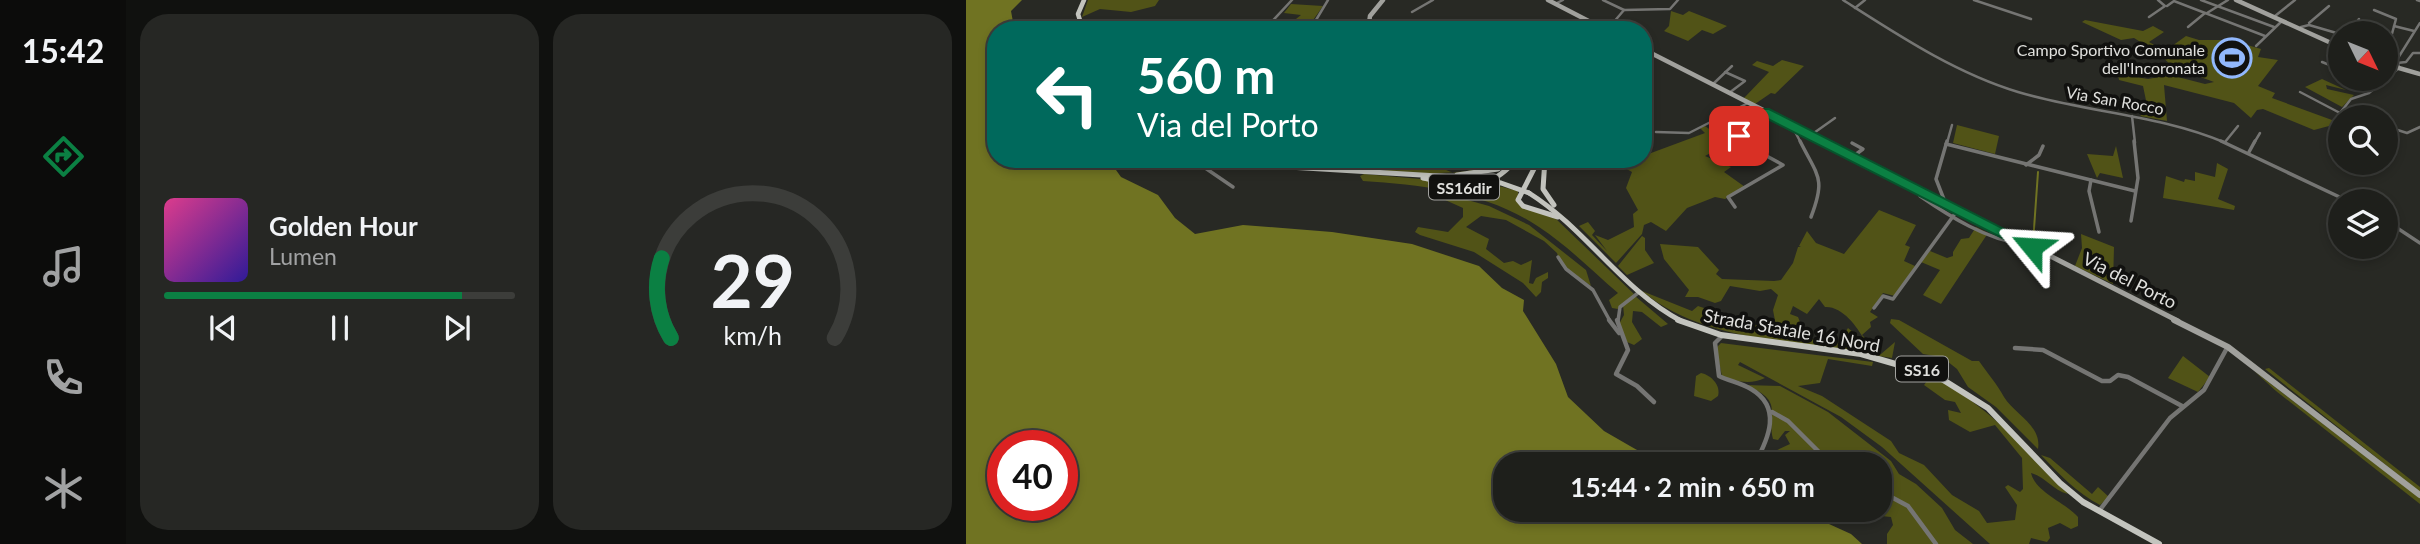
<!DOCTYPE html>
<html lang="it">
<meta charset="utf-8">
<style>
:root{--surface:#1e1f1b;--page:#262724;--text:#f1f3f6;--muted:#a1a2a3;--line:#3c3d3a;--accent:#0b8043}
body{margin:0;font-family:Lato,sans-serif;background:var(--page);color:var(--text);height:100vh;display:flex;flex-direction:column;font-size:26px;white-space:nowrap}
*{box-sizing:border-box;margin:0}
p{font-size:23px;color:var(--muted)}
.icon{flex:none;width:38px;height:38px;fill:none;stroke:currentColor;stroke-width:2;stroke-linecap:round;stroke-linejoin:round}
.map{position:relative;flex:1;overflow:hidden}
.sheet{display:flex;flex-direction:column;gap:14px;padding:14px;background:#10110f;width:840px}
.sheet>*{flex:none}
.top-card{position:absolute;left:21px;top:21px;width:665px;height:147px;border-radius:28px;box-shadow:0 4px 10px #0003,0 0 0 2px var(--line);background:#00695c;color:#fff;overflow:hidden}
.needle{width:46px;rotate:133deg}
.tools{position:absolute;left:1362px;top:21px;display:grid;gap:14px}
.tools a{display:grid;place-items:center;width:70px;height:70px;border-radius:50%;background:var(--surface);box-shadow:0 4px 10px #0003,0 0 0 2px var(--line);font-size:35px}
.speed{position:absolute;left:21px;top:430px;display:flex;gap:14px;font-size:35px;font-weight:700;text-align:center}
.speed>*{display:grid;place-content:center;width:91px;height:91px;border-radius:50%;background:var(--surface);box-shadow:0 4px 10px #0003,0 0 0 2px var(--line);line-height:1}
.speed .limit{border:10px solid #d22;background:#fff;color:#111}
.pin{position:absolute;display:grid;place-items:center;width:60px;height:60px;color:#fff;margin:-30px;border-radius:14px;box-shadow:0 4px 10px #0006}
.me{position:absolute;width:77px;margin:-38px;rotate:297deg;stroke-linejoin:round;filter:drop-shadow(0 0 5px #0008)}
.turn{display:flex;align-items:center;gap:24px;height:147px;padding:0 35px;font-size:32px}
.turn .icon{width:91px;height:91px;stroke-width:2.5}
.turn b{display:block;font-size:49px;line-height:60px}
.sheet .tile{flex:1;display:flex;flex-direction:column;justify-content:center;gap:10px;min-width:0;padding:0 24px;border-radius:28px;background:var(--page)}
.sheet .dial{align-items:center;gap:0}
.dial svg{height:182px;overflow:visible;fill:none;stroke:var(--line);stroke-width:7;stroke-linecap:round;text-anchor:middle}
.dial text{fill:var(--text);stroke:none}
.song{display:flex;align-items:center;gap:21px}
.cover{width:84px;height:84px;border-radius:10px;background:linear-gradient(135deg,hsl(330 70% 55%),hsl(250 70% 35%))}
.played{height:7px;border-radius:4px;background:linear-gradient(90deg,var(--accent) 85%,var(--line) 85%)}
.keys{display:flex;justify-content:space-around;direction:ltr}
.sheet .tiles{flex:1;display:grid;gap:14px;grid-template-columns:repeat(2,1fr)}
.trip{position:absolute;left:527px;top:452px;width:399px;height:70px;border-radius:28px;background:var(--surface);box-shadow:0 4px 10px #0003,0 0 0 2px var(--line);font-weight:700;line-height:70px;text-align:center}
main{display:flex;flex:1;min-height:0}
.menu{display:flex;flex-direction:column;width:126px;justify-content:space-around;align-items:center;background:#0c0c0b;color:var(--muted)}
.menu .icon{width:49px;height:49px}
.menu .active{color:var(--accent)}
.menu b{font-size:32px;color:var(--text)}
.map>svg:first-child{display:block}
</style>
<main>
<nav class="menu">
<b>15:42</b>
<svg class="icon active" aria-label="directions" viewBox="0 0 24 24"><path d="M12 3l9 9-9 9-9-9zM9 14v-3h6M13 9l2 2-2 2"/></svg>
<svg class="icon" aria-label="music" viewBox="0 0 24 24"><path d="M9 18V5l10-2v13"/><circle cx="6" cy="18" r="3"/><circle cx="16" cy="16" r="3"/></svg>
<svg class="icon" aria-label="phone" viewBox="0 0 24 24"><path d="M5 4h4l2 5-3 2q2 4 5 5l2-3 5 2v4C11 20 4 13 5 4z"/></svg>
<svg class="icon" aria-label="climate" viewBox="0 0 24 24"><path d="M12 3v18M4 7l16 10M4 17L20 7"/></svg>
</nav>
<section class="sheet">
<div class="tiles">
<div class="tile">
<div class="song"><i class="cover"></i><div><b>Golden Hour</b><p>Lumen</p></div></div>
<div class="played"></div>
<div class="keys"><svg class="icon" aria-label="previous" viewBox="0 0 24 24"><path d="M18 5L8 12l10 7zM5 5v14"/></svg><svg class="icon" aria-label="pause" viewBox="0 0 24 24"><path d="M8 5v14M16 5v14"/></svg><svg class="icon" aria-label="next" viewBox="0 0 24 24"><path d="M6 5l10 7-10 7zM19 5v14"/></svg></div>
</div>
<div class="tile dial"><svg viewBox="0 0 100 80">
<path d="M14 69A42 42 0 1 1 86 69"/>
<path d="M14 69A42 42 0 0 1 10 34" stroke="#0b8043"/>
<text x="50" y="56" font-size="32" font-weight="700">29</text>
<text x="50" y="72" font-size="11">km/h</text>
</svg></div>
</div>
</section>
<div class="map">
<svg width="1454" height="544" viewBox="0 0 1454 544">
<rect width="100%" height="100%" fill="#282924"/>
<g fill="#515317">
<polygon points="122,0 193,0 189,6 165,12 134,9 116,17"/>
<polygon points="325,4 357,6 345,23 334,25 331,20 304,26 309,21 330,19 335,15 318,13"/>
<polygon points="705,11 717,15 723,11 761,26 747,34 736,30 722,41 698,31 703,26"/>
<polygon points="1119,20 1177,31 1187,26 1198,32 1183,42 1199,51 1220,36 1233,40 1264,40 1295,49 1292,57 1312,60 1292,86 1309,93 1306,98 1366,120 1374,118 1374,131 1363,126 1348,130 1297,109 1291,110 1285,118 1268,103 1198,85 1201,121 1174,116 1182,110 1177,86 1153,80 1152,74 1182,79 1204,75 1239,84 1248,82 1207,67 1191,52 1178,52 1181,46 1168,38 1155,40 1116,22"/>
<polygon points="816,60 838,66 809,94 805,93 789,104 778,98 803,72 786,65 791,61 807,66"/>
<polygon points="1356,79 1380,90 1360,85 1361,89 1388,95 1376,107 1339,87"/>
<polygon points="991,125 1033,136 1029,154 987,143"/>
<polygon points="739,126 763,143 739,156 765,167 758,172 779,187 759,199 749,197 721,208 700,231 685,222 678,225 676,234 650,263 613,226 622,222 629,231 626,235 641,251 629,235 642,240 668,227 667,214 672,210 660,188 666,172 659,168 657,159 677,159 677,156 739,133 734,128"/>
<polygon points="1150,146 1157,178 1134,173 1131,178 1121,154 1147,156"/>
<path d="M519 159H526L532 167C503 172 417 181 397 161L423 168 450 163 475 166 484 162 477 168C492 178 507 171 519 159Z"/>
<polygon points="1251,163 1262,169 1252,199 1269,206 1268,210 1197,198 1200,176 1218,182 1219,179 1229,181 1229,172 1249,177"/>
<path d="M398 174 466 180 505 189 525 184 552 191V203L588 217 668 294 652 309 646 308 643 300 652 293C626 271 602 246 573 227 521 192 458 185 397 181L394 176Z"/>
<polygon points="469,191 523,206 563,225 620,270 625,286 595,265 591,253 578,241 540,220 515,216 500,227 523,239 520,249 538,263 547,261 555,265 566,260 563,283 567,284 570,278 582,272 582,278 576,282 575,292 570,297 557,283 508,252 454,235 449,232 452,227 482,232 497,217 497,208 468,195"/>
<path d="M913 210 950 225 939 245 944 247 938 261 949 266 929 296 917 293 904 312 912 317 904 322 905 327 896 335 915 354 929 342 926 358 874 350 876 346 893 348 899 341C891 326 876 306 859 307L853 299 841 314 827 306 824 314 832 317C840 338 847 343 870 346L882 328 895 339 894 346 874 343 871 349C804 339 730 336 676 291L726 311 732 306 788 325 810 326 807 310 812 295 805 289 794 291 764 286 755 301 749 303 732 297H719L723 290 698 259 694 244 732 247 753 270 750 274 756 279 808 281 815 280 827 263 832 247H835L833 246 841 231 850 243 878 254Z"/>
<polygon points="1010,227 1022,233 975,304 957,295 974,270 955,262 964,251 981,258 987,256 987,252 995,239 1003,238"/>
<polygon points="1115,234 1148,247 1147,284 1109,266 1116,248"/>
<polygon points="676,236 679,238 679,250 688,263 661,275 652,266"/>
<polygon points="669,296 702,324 695,327 676,312 667,311 666,322 676,339 668,345 661,342 653,324 658,315 657,305"/>
<path d="M925 319 933 320 1006 361H1013C1022 374 1031 384 1038 397 1048 414 1076 425 1072 449L1030 407 1002 387 991 369 976 357 957 354 924 323Z"/>
<path d="M755 343 907 362 906 366 862 359 854 383 832 386 856 396 925 441 933 453 958 465 986 495 1013 511 1021 523 1049 520 1051 505 1039 487 1042 485 1054 492 1057 489 1056 458 1029 425 1004 432 983 420 982 410 995 413 989 402 979 400 958 385 965 376C1021 404 1060 449 1102 494 1086 490 1080 477 1065 473 1069 492 1100 503 1112 517V526L1105 529 1094 523 1082 528 1084 538 1081 542 1065 538 1063 544H1024L916 447 875 417 774 362 772 365 799 378C785 385 770 382 756 376L750 348Z"/>
<polygon points="1217,356 1244,377 1232,392 1202,378"/>
<polygon points="1303,368 1454,487 1454,492 1299,369"/>
<polygon points="1288,371 1454,498 1454,504 1310,391"/>
<path d="M735 373C745 375 755 385 752 396L745 401 728 396 730 376Z"/>
<path d="M779 385 814 386 862 412 925 461 933 474 950 484 976 508 989 530 1007 544H921V534L927 525 925 517 915 516 910 509H914V464H812L809 451 824 444 819 435 824 431H819L812 440 807 439C800 413 820 401 779 385Z"/>
<path d="M1075 455 1084 458 1126 494 1132 487 1143 497 1134 505C1111 493 1093 474 1075 455Z"/>
</g>
<path fill="#707322" fill-rule="evenodd" d="M0 0H56L45 11 47 22 39 30H30V52L24 54 30 53 27 56H30V159H168L150 170 155 177 192 195 209 218 229 234 277 225 366 232 446 244 513 266 536 288 558 300 557 311 590 364 602 397 638 431 664 446 687 459 716 464H539V509H830L885 534 896 544H0ZM37 446H96V506H37Z"/>
<g fill="none" stroke-linecap="round" stroke-linejoin="round">
<polyline stroke="#707322" stroke-width="2" points="1067,243 1072,172"/>
<g stroke="#757573" stroke-width="2.5">
<polyline points="637,0 658,10 641,30"/>
<path d="M877 0C932 35 989 73 1052 92 1122 113 1191 114 1260 143"/>
<polyline points="1008,0 1065,19"/>
<polyline points="1235,0 1308,27"/>
<polyline points="1451,0 1454,1"/>
<polyline points="589,4 597,0"/>
<polyline points="1201,6 1208,1 1299,36"/>
<polyline points="889,8 899,0"/>
<polyline points="658,10 704,9 712,0"/>
<polyline points="446,12 467,0"/>
<polyline points="1241,13 1262,0"/>
<polyline points="1309,16 1329,0"/>
<polyline points="1183,17 1199,6 1192,0"/>
<polyline points="1343,23 1363,6"/>
<polyline points="1428,26 1448,31"/>
<polyline points="1222,27 1239,13"/>
<polyline points="1335,27 1343,25 1374,34"/>
<polyline points="298,30 326,0"/>
<polyline points="344,30 362,0"/>
<polyline points="1384,33 1393,19"/>
<polyline points="1290,46 1316,21"/>
<polyline points="1432,58 1454,23"/>
<polyline points="1356,62 1374,69"/>
<polyline points="1431,63 1440,62 1447,53 1454,53"/>
<polyline points="759,72 779,81 763,93"/>
<polyline points="1401,79 1415,84"/>
<polyline points="746,85 766,66"/>
<polyline points="1334,92 1374,113 1385,99 1403,93 1433,68 1429,48 1424,41 1430,19 1408,10"/>
<polyline points="1166,116 1169,143"/>
<polyline points="1401,117 1412,109"/>
<polyline points="826,126 835,143"/>
<polyline points="1419,126 1441,133 1454,127"/>
<polyline points="690,132 723,133 782,103"/>
<polyline points="845,135 869,118"/>
<polyline points="1259,142 1272,126"/>
<polyline points="777,143 771,140 799,112"/>
<polyline points="981,143 986,125"/>
<polyline points="1288,143 1294,133"/>
</g>
<g stroke="#757573" stroke-width="3.5">
<path d="M834 141C852 177 860 178 845 217"/>
<polyline points="1255,141 1382,201"/>
<polyline points="886,143 897,149 889,155"/>
<polyline points="980,144 1169,191"/>
<polyline points="1283,152 1289,141"/>
<polyline points="219,159 229,161 267,187"/>
<polyline points="1060,165 1073,155 1077,146"/>
<polyline points="1125,180 1123,191 1133,232"/>
<path d="M954 191V196C983 216 1021 240 1057 244"/>
<polyline points="979,202 970,179 981,141"/>
<polyline points="769,207 762,197 817,165 773,141"/>
<polyline points="1419,220 1454,243"/>
<polyline points="1165,221 1172,178 1168,141"/>
<polyline points="592,257 600,269 627,290 644,321"/>
<polyline points="908,308 917,296 927,299 988,215"/>
<polyline points="652,321 654,307 672,293"/>
</g>
<g stroke="#757573" stroke-width="4.5">
<polyline points="643,320 653,333"/>
<polyline points="651,320 662,350 650,374 671,386 688,402"/>
<path d="M755 337 749 343 753 376C763 381 775 383 785 389 816 407 803 438 789 463"/>
<polyline points="1049,348 1077,350 1136,381 1144,381 1152,375 1162,377 1216,406"/>
<polyline points="806,412 822,421 865,464"/>
<polyline points="914,491 942,506 970,544"/>
<polyline points="1133,511 1204,418 1238,390 1261,348"/>
</g>
<g stroke="#a1a19d" stroke-width="4.5">
<polyline points="582,0 640,30"/>
<polyline points="1270,0 1374,47"/>
<polyline points="402,30 404,16 417,0"/>
<polyline points="677,49 862,143"/>
<polyline points="1419,64 1454,74"/>
</g>
<polyline stroke="#a1a19d" stroke-width="5" points="858,141 1212,321"/>
<polyline stroke="#a1a19d" stroke-width="6" points="1208,320 1262,347 1454,495"/>
<polyline stroke="#c3c4be" stroke-width="4.5" points="117,30 112,14 118,0"/>
<g stroke="#c3c4be" stroke-width="5">
<polyline points="277,159 306,166 505,178"/>
<polyline points="573,159 552,200 557,206 592,217"/>
<polyline points="579,159 577,189 588,205"/>
<polyline points="491,175 532,169 545,159"/>
<path d="M457 178C499 188 520 194 551 159"/>
<path d="M563 193C620 229 656 290 715 321"/>
</g>
<polyline stroke="#c3c4be" stroke-width="6" points="712,320 755,335 895,354 971,376 1022,408 1094,483 1117,502 1193,544"/>
<polyline stroke="#c3c4be" stroke-width="5" points="505,178 535,183 563,193"/>
</g>
<polygon fill="#0b8043" stroke="#07532c" stroke-width="2" points="794,109 803,109 1073,247 1071,250 1060,250 800,118 778,139 768,139 768,133"/>
<defs>
<g id="stadium-ring" transform="scale(2.0125)"><circle r="9.5" fill="#11110f" stroke="#91b8fd" stroke-width="1.5"/><path d="M0-5a6.5 5 0 1 0 0 10a6.5 5 0 1 0 0-10ZM-3.5-1.8h7v3.6h-7Z" fill="#91b8fd"/></g>
</defs>
<g fill-rule="evenodd">
<use href="#stadium-ring" x="1266" y="58"/>
</g>
<g text-anchor="middle" dominant-baseline="central" stroke-width="7" stroke-linejoin="round" paint-order="stroke">
<g font-size="16" fill="#e0e0dd" stroke="#11110f" text-anchor="end">
<text x="1239" y="49">Campo Sportivo Comunale<tspan x="1239" dy="18">dell'Incoronata</tspan></text>
</g>
<g font-size="16" fill="#e0e0dd" stroke="#11110f">
<text transform="translate(1149 100) rotate(10)">Via San Rocco</text>
</g>
<g fill="#11110f" stroke="#a2a29f" stroke-width="2">
<rect x="463" y="174.5" width="70" height="25" rx="5"/>
<rect x="930" y="356.5" width="52" height="25" rx="5"/>
</g>
<g font-size="16" font-weight="bold" fill="#e0e0dd">
<text x="498" y="187">SS16dir</text>
<text x="956" y="369">SS16</text>
</g>
<g font-size="18" fill="#e0e0dd" stroke="#11110f">
<text transform="translate(1164 280) rotate(27)">Via del Porto</text>
<text transform="translate(826 330) rotate(10)">Strada Statale 16 Nord</text>
</g>
</g>
</svg>
<div class="tools">
<a><svg class="needle" viewBox="-14 -14 28 28"><path d="M0-13l5 13h-10z" fill="#e53935"/><path d="M0 13l5-13h-10z" fill="#a1a2a3"/></svg></a>
<a><svg class="icon" aria-label="search" viewBox="0 0 24 24"><circle cx="10" cy="10" r="6"/><path d="M15 15l6 6"/></svg></a>
<a><svg class="icon" aria-label="layers" viewBox="0 0 24 24"><path d="M12 4l9 5-9 5-9-5zM3 14l9 5 9-5"/></svg></a>
</div>
<div class="speed"><div class="limit">40</div></div>
<div class="pin" style="left:773px;top:136px;background:#d93025"><svg class="icon" aria-label="arrive" viewBox="0 0 24 24"><path d="M6 21V4h12l-3 4 3 4H6"/></svg></div>
<svg class="me" style="left:1066px;top:247px" viewBox="-20 -20 40 40"><path d="M0-17L14 15 0 8-14 15z" fill="#0b8043" stroke="#fff" stroke-width="4"/></svg>
<div class="trip">15:44 · 2 min · 650 m</div>
<div class="top-card">
<div class="turn"><svg class="icon" aria-label="left" viewBox="0 0 24 24"><path d="M17 20v-9H6M10 6l-5 5 5 5"/></svg><div><b>560 m</b>Via del Porto</div></div>
</div>
</div>
</main>
